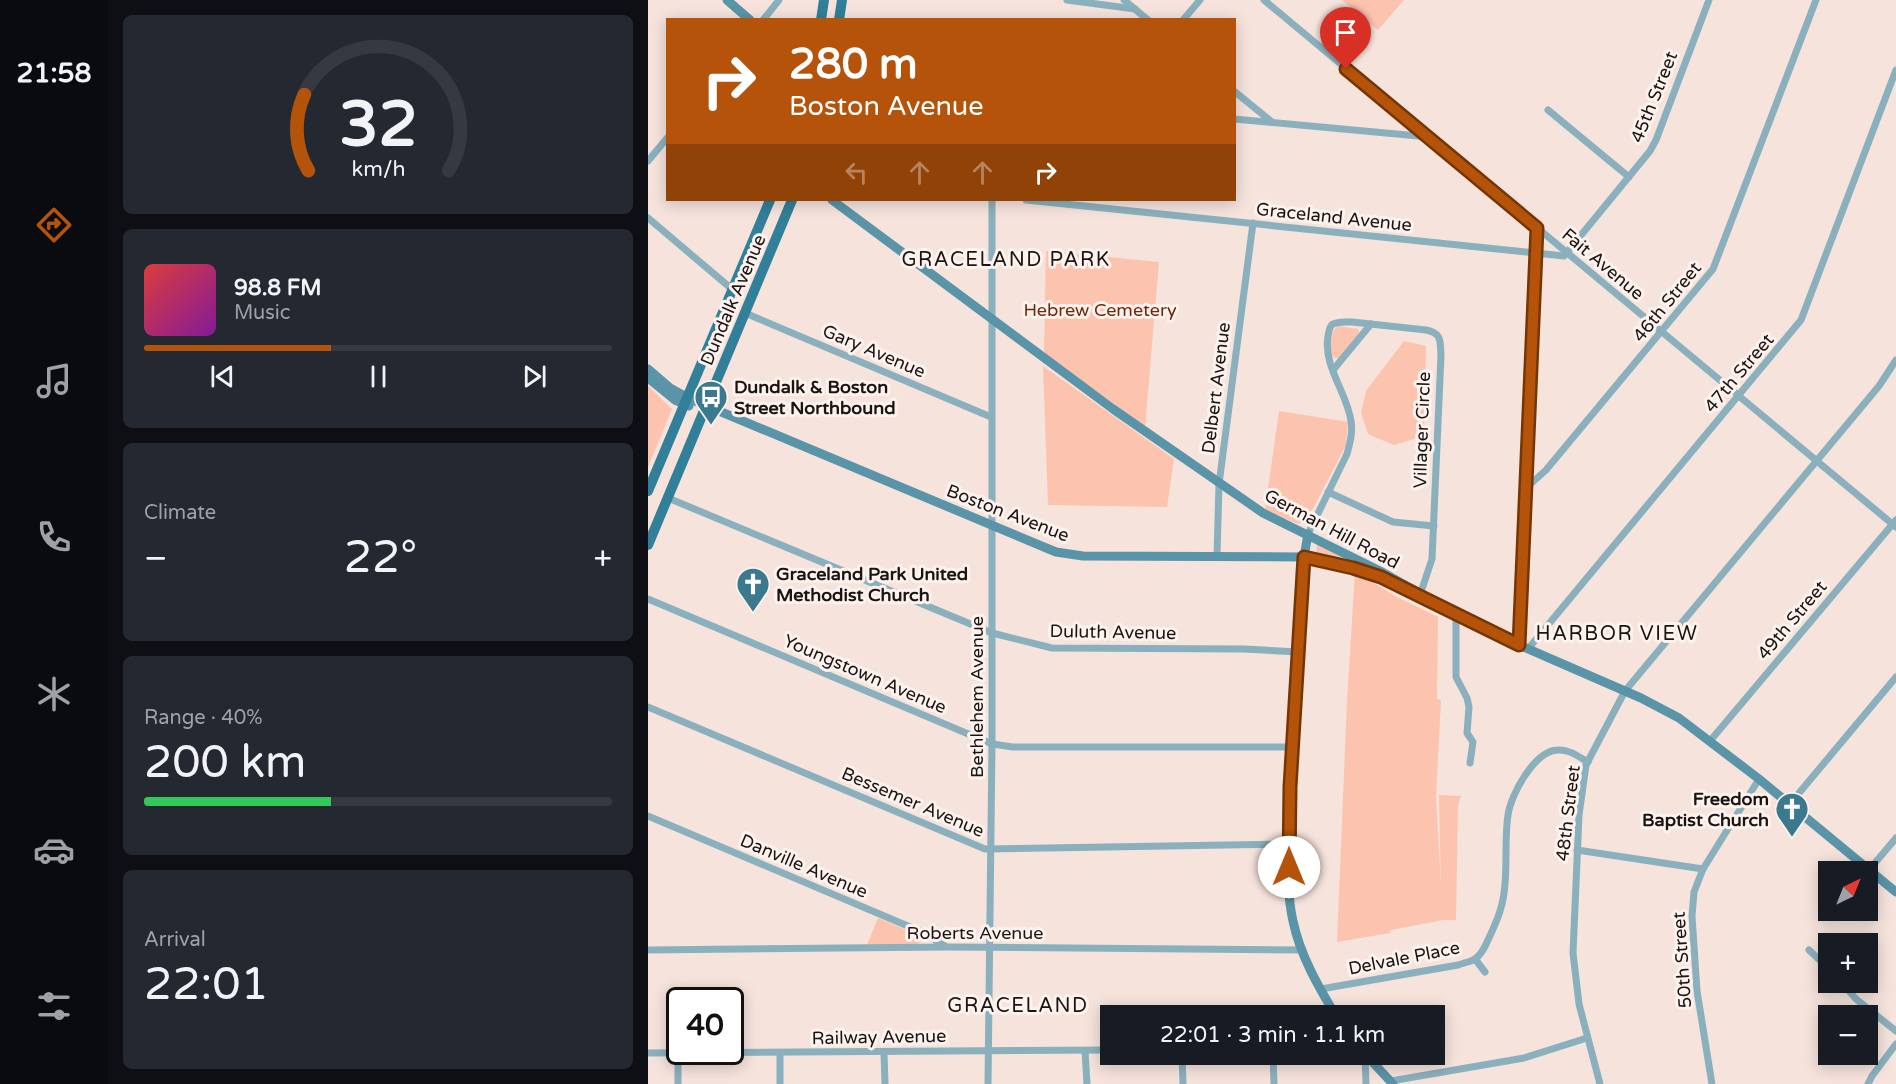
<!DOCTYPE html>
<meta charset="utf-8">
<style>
:root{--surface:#171b24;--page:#242831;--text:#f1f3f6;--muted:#9ea1a6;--line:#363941;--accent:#b45309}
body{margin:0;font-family:"Varela Round",sans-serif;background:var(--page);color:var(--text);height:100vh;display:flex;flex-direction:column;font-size:22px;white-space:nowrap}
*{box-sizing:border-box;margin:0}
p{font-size:20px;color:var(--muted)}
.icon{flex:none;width:33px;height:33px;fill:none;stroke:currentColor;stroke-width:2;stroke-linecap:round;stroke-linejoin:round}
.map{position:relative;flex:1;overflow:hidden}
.panel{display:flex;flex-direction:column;gap:15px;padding:15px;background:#0d0f14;width:540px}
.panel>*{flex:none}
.hud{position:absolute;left:18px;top:18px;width:570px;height:183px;border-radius:0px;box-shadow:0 3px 15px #0003;background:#b45309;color:#fff;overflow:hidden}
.needle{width:39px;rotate:43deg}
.controls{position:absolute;left:1170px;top:861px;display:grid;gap:12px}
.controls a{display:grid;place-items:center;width:60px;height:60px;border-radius:0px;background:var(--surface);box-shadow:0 3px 15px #0003;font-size:30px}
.speed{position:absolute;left:18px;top:987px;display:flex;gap:12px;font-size:30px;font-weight:700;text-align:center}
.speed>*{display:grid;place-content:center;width:78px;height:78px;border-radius:50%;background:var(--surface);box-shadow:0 3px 15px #0003;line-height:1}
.speed .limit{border:3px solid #111;border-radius:9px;background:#fff;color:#111}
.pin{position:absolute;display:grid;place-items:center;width:51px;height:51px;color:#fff;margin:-62px -26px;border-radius:50% 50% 50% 0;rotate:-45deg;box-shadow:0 0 6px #0007}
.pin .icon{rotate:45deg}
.me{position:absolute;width:66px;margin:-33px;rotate:0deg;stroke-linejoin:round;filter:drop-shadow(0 0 4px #0008)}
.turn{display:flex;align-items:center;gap:21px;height:126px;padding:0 24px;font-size:27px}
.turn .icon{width:78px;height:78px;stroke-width:2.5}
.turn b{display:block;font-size:42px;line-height:51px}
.lanes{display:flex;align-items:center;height:57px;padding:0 24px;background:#0003;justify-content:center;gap:30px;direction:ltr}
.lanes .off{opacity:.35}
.big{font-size:45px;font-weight:600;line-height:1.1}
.panel .card{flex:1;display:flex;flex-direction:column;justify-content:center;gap:9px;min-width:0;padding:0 21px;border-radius:9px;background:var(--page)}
.panel .dial{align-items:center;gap:0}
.dial svg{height:156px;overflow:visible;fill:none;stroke:var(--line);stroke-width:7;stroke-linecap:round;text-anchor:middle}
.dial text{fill:var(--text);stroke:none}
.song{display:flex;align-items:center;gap:18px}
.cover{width:72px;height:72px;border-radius:9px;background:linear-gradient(135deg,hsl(0 70% 55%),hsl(290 70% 35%))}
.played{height:6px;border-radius:3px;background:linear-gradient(90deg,var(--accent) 40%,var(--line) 40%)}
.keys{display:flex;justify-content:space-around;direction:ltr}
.heat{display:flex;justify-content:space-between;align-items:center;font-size:33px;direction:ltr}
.charge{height:9px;border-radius:4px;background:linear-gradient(90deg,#34c759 40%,var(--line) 0)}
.trip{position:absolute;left:452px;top:1005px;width:345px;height:60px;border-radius:0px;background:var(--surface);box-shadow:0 3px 15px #0003;font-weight:600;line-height:60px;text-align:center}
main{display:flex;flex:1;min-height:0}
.dock{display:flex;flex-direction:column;width:108px;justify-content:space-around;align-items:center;background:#090b0e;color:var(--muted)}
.dock .icon{width:42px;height:42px}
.dock .current{color:var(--accent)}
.dock b{font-size:27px;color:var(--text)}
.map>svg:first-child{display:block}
</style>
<main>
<nav class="dock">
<b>21:58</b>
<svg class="icon current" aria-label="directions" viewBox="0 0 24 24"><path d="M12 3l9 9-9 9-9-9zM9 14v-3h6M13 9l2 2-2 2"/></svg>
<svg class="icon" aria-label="music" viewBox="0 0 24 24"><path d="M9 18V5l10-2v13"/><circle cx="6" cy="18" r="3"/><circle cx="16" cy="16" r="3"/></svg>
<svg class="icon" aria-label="phone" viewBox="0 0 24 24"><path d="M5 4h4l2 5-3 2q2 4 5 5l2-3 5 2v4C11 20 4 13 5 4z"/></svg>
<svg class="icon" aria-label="climate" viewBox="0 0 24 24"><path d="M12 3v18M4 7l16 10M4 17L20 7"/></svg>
<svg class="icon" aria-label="car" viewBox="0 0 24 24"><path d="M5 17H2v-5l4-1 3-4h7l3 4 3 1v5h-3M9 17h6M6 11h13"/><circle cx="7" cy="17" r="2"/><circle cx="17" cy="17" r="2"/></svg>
<svg class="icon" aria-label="filters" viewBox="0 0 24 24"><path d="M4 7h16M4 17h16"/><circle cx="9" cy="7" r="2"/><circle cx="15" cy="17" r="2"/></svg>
</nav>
<section class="panel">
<div class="card dial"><svg viewBox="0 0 100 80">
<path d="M14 69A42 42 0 1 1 86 69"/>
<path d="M14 69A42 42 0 0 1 12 30" stroke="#b45309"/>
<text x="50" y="56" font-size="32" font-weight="700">32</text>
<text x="50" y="72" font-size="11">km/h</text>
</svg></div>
<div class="card">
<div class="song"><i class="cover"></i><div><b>98.8 FM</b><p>Music</p></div></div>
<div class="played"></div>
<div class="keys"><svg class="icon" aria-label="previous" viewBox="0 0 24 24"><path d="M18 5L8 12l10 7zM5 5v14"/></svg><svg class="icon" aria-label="pause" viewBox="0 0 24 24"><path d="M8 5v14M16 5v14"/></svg><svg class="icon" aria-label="next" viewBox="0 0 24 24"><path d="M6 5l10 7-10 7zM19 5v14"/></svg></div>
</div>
<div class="card"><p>Climate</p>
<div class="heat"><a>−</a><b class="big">22°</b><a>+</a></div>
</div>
<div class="card"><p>Range · 40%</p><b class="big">200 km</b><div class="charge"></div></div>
<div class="card"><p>Arrival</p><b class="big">22:01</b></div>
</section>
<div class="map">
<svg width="1248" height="1084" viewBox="0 0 1248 1084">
<rect width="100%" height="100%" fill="#f5e3dc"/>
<g fill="#fcc3ae">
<polygon points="694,0 756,0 730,30"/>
<polygon points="398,251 511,262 497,427 396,353"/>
<path d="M690 326 710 329 711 333 691 358H687L683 355C683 344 681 333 690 326Z"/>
<polygon points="756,341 778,346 776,436 746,445 720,434 713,413 718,391"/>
<polygon points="395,366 526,459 519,507 400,505"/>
<polygon points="0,386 24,409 0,467"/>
<polygon points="631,411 700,422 698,445 666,507 656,522 650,524 617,510"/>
<polygon points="669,543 707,563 668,553"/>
<polygon points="707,572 747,596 790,617 789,699 793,700 788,796 793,887 791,795 813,796 810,805 808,920 795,920 743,930 742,933 689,942 699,701"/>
<polygon points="230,918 270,935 273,941 269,945 219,945"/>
</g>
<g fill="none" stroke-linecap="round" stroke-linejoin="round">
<g stroke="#8bb0bd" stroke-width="7">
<polyline points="419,0 487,9"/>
<polyline points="476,0 500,20"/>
<polyline points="616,0 1248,527"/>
<polyline points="115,20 131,0"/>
<polyline points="535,20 552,0"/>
<polyline points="586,91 624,122"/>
<polyline points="900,110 981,177"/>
<polyline points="586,119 781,137"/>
<polyline points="0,161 20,137"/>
<polyline points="378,200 916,256 1002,151 1008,140 1061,0"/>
<polyline points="0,218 85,290"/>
<polyline points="97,313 343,417"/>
<polyline points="685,370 723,324"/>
<polyline points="877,489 898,470 1065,269 1168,0"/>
<polyline points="680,492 745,522 786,526"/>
<polyline points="20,498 344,633 404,648 596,649 650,652"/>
<path d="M660 534 699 454C702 443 705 432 703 421 699 392 675 367 680 336 681 332 681 326 685 324 690 321 698 322 704 322L778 330C794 333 792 341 793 355L784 559 772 595"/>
<polyline points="569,556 571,484 605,223"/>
<polyline points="0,599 344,744 365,747 644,747"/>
<polyline points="808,614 808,677 819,698 821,707 819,733 825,742 822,763"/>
<polyline points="871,645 889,227"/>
<polyline points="880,649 1153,320 1248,70"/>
<polyline points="0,707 337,849 641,844"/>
<polyline points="1062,741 1248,520"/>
<polyline points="1141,805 1248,677"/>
<polyline points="0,816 274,932 297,946"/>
<polyline points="929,850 1055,869"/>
<polyline points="1221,870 1248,838"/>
<polyline points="0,950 298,947 653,950"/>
<polyline points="1161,950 1180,968"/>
<polyline points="827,959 837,972"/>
<polyline points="1193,982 1208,999 1248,1031"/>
<path d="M673 989 810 965C815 963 822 962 827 959 833 955 837 947 840 940 847 925 854 910 856 893 860 867 856 841 860 815 863 794 887 750 910 750 921 749 931 757 940 762"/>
<polyline points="437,1051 439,1084"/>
<polyline points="236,1052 237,1084"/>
<polyline points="0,1053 462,1050"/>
<polyline points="30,1053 30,1084"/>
<polyline points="132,1053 132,1084"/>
<polyline points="534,1054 535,1084"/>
<polyline points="625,1054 626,1084"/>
<polyline points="717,1055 718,1084"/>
<polyline points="743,1081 876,1058 939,1038"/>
<polyline points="340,1084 344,744 344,200"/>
<polyline points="952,1084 931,1004 925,953 931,815 938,765 977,691 1231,386 1248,360"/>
<polyline points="1064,1084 1049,991 1044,916 1046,892 1055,869 1111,779"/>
<polyline points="1220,1084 1224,1076 1248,1044"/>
</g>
<g stroke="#5a94a8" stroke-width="9">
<polyline points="79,0 102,20"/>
<polyline points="184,200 465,409 615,513 732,571 808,614 871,645 993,698 1031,718 1111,779 1248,892"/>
<polyline points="0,369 22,388 40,398 408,552 435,556 656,557 705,568 731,577"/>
<polyline points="0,378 27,400 41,406"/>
<path d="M660 534 656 557C651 648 641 739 641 830 641 860 638 891 645 921 652 955 670 986 688 1016"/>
<polyline points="717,1054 745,1084"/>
</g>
<g stroke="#317f98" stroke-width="10">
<polyline points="173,20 176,0"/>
<polyline points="191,20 194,0"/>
<polyline points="0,491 122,200"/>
<polyline points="0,545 144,200"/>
</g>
</g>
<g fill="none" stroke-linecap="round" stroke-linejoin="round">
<g stroke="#753606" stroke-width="15">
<polyline id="route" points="641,867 642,787 656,557 705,568 733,577 871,645 889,228 698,69"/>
</g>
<use href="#route" stroke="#b45309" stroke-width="10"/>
</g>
<defs>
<g id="bus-pin" transform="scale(1.725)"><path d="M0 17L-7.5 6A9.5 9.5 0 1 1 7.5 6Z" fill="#3a798e" stroke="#fdf2ee"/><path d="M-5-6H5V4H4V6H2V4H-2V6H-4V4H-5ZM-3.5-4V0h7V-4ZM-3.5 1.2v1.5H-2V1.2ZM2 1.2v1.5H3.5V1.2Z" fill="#fff"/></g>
<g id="church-pin" transform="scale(1.725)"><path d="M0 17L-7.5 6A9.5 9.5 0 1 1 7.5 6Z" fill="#3a798e" stroke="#fdf2ee"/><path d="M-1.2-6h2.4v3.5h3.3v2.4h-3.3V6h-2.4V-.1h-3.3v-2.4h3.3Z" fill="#fff"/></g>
</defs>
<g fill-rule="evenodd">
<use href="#bus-pin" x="63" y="397"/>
<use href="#church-pin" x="105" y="584"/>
<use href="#church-pin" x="1144" y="809"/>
</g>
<g text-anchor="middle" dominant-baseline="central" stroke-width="6" stroke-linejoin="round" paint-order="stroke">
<g font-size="18" fill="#1a1412" stroke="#fdf2ee">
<text transform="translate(1006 97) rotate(-68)">45th Street</text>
<text transform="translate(686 217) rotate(6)">Graceland Avenue</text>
<text transform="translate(955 264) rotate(40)">Fait Avenue</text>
<text transform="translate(85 300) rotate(-67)">Dundalk Avenue</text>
<text transform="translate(1019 302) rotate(-51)">46th Street</text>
<text transform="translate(226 351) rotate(23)">Gary Avenue</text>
<text transform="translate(1091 373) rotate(-50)">47th Street</text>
<text transform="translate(568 388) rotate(-83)">Delbert Avenue</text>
<text transform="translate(774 430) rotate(-88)">Villager Circle</text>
<text transform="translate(360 513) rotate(21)">Boston Avenue</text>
<text transform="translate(684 529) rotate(28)">German Hill Road</text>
<text transform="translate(1144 620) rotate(-50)">49th Street</text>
<text transform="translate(465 632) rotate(1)">Duluth Avenue</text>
<text transform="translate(217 674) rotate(23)">Youngstown Avenue</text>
<text transform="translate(329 697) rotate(-90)">Bethlehem Avenue</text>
<text transform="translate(265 802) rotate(23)">Bessemer Avenue</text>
<text transform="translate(920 813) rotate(-83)">48th Street</text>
<text transform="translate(156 866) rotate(23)">Danville Avenue</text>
<text x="327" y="933">Roberts Avenue</text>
<text transform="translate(756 958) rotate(-11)">Delvale Place</text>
<text transform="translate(1034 960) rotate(-94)">50th Street</text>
<text transform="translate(231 1037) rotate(-1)">Railway Avenue</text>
</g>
<g font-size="18" fill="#6b280b" stroke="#fdf2ee">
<text x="452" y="310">Hebrew Cemetery</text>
</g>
<g font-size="18" font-weight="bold" fill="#1a1412" stroke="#fdf2ee" text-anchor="start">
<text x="86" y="387">Dundalk &amp; Boston<tspan x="86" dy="21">Street Northbound</tspan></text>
<text x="128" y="574">Graceland Park United<tspan x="128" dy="21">Methodist Church</tspan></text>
<text x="1121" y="799" text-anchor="end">Freedom<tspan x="1121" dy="21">Baptist Church</tspan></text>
</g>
<g font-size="20" letter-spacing="1.5" fill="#1a1412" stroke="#fdf2ee">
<text x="358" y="260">GRACELAND PARK</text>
<text x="969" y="634">HARBOR VIEW</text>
<text x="370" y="1006">GRACELAND</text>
</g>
</g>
</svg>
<div class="controls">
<a><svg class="needle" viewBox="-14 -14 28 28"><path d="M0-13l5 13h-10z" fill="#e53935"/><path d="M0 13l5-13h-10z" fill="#9ea1a6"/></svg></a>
<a>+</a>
<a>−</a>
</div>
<div class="speed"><div class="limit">40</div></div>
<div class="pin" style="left:698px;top:69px;background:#d93025"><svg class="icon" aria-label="arrive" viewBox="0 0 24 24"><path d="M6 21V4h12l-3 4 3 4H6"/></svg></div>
<svg class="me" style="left:641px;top:867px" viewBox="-20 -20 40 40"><circle r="19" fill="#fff"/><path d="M0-13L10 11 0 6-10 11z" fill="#b45309"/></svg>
<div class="trip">22:01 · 3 min · 1.1 km</div>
<div class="hud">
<div class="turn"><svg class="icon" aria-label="right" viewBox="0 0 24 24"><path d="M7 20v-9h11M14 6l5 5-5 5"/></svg><div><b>280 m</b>Boston Avenue</div></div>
<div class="lanes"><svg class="icon off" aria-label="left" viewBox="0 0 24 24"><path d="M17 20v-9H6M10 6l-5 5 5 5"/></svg><svg class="icon off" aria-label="ahead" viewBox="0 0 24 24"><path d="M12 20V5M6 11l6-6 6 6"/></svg><svg class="icon off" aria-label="ahead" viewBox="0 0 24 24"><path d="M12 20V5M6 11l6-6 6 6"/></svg><svg class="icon" aria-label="right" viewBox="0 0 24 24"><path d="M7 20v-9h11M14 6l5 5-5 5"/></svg></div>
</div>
</div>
</main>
